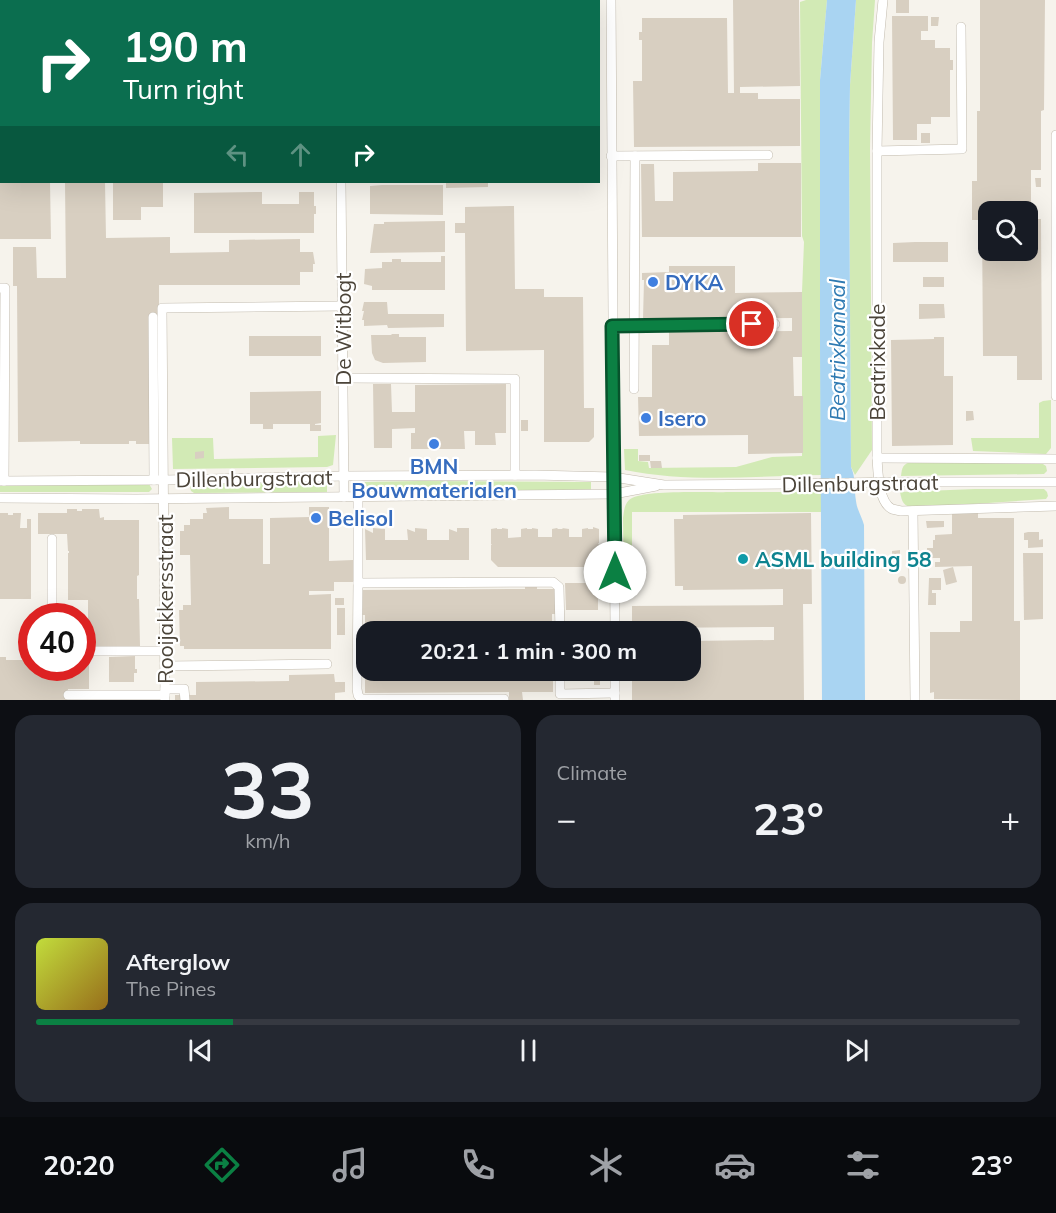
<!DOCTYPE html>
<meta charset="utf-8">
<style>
:root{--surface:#171b24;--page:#242831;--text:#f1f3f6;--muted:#9ea1a6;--line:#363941;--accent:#0b8043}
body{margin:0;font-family:Mulish,sans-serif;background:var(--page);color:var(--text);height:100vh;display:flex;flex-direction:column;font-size:22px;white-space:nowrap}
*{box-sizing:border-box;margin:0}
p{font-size:20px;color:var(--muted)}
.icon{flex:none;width:33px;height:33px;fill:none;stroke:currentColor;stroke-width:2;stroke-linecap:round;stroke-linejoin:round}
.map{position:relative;height:700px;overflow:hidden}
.side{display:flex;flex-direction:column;gap:15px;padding:15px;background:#0d0f14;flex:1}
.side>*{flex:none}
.top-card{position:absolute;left:0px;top:0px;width:600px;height:183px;box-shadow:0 6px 24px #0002;background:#0b6e4f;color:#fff;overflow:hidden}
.buttons{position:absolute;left:978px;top:201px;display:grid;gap:12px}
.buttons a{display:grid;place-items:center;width:60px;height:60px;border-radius:12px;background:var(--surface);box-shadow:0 6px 24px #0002;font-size:30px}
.speed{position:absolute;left:18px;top:603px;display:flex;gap:12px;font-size:30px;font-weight:700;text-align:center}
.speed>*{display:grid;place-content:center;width:78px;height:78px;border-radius:50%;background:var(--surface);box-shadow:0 6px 24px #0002;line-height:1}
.speed .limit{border:9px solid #d22;background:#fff;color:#111}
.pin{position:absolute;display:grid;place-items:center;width:51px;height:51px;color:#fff;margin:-26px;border:3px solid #fff;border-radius:50%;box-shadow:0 2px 6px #0007}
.me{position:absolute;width:66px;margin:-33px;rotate:0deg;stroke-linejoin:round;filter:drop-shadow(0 0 4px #0008)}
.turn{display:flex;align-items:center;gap:21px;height:126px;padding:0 24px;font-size:27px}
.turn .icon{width:78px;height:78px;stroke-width:2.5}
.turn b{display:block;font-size:42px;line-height:51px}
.lanes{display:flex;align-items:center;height:57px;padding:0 24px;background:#0003;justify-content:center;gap:30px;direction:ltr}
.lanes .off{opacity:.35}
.big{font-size:45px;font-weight:700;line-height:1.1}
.side .card{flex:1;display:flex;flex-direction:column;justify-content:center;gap:9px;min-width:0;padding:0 21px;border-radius:18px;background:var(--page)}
.side .dial{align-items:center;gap:0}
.dial b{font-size:78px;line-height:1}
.song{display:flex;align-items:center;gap:18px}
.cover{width:72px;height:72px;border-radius:9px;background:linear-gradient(135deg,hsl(70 70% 55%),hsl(40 70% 35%))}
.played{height:6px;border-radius:3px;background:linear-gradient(90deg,var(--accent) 20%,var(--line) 20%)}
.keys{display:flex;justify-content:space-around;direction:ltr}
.heat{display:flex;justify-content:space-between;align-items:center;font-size:33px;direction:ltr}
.side .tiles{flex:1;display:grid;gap:15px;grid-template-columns:1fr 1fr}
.card:last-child{grid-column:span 2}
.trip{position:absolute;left:356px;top:621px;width:345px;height:60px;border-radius:18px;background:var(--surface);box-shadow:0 6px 24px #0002;font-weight:700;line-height:60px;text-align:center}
.tab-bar{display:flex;height:96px;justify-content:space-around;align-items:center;background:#090b0e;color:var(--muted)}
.tab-bar .icon{width:42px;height:42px}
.tab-bar .selected{color:var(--accent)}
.tab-bar b{font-size:27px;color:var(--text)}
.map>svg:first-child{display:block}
</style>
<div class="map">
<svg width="1056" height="700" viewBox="0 0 1056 700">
<rect width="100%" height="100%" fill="#f6f3ec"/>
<g fill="#d2eab5">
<path d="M806 0H827L820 80 821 475C757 476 687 483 625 470L624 449H638V461L648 462 649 468 736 467 772 457 802 456V292L804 242 802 236 800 2Z"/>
<polygon points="856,0 875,0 872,43 870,149 872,450 855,475 851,467 849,149 850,85"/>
<polygon points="1051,400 1051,448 1046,454 973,451 971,438 1039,438 1039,403 1043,401"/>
<polygon points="336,435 333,465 327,467 173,469 172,438 213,438 214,459 318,457 318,436"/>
<path d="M911 462 1043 464 1046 466 1047 471 1044 474 901 476C902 467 903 464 911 462Z"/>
<polygon points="420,481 591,482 591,490 362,492 361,482"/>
<polygon points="327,482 327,492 194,493 191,491 190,487 192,484 197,483"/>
<polygon points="149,484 152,489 149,492 0,492 0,485"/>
<path d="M975 489H1044L1047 492 1048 496 1046 499 914 508C903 506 902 502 900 492Z"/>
<path d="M728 492H821V512H632V587H624L623 518C624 512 624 505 629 500 642 489 709 493 728 492Z"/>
</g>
<path fill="#a9d4f2" d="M827 0H856L850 85 849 149 851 467C856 478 854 489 856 501 857 510 862 517 864 525L865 700H822L820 347V80Z"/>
<g fill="#d8cfc1" fill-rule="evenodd">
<polygon points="733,0 799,0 800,86 740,87 740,93 758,93 758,99 800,99 800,146 634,147 633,81 642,81 642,40 639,40 639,32 642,32 642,18 727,18 728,93 734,93"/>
<rect x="896" y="0" width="13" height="13"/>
<path d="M980 0H1045L1044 110 1041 111V170H1031V205H1036L1037 219H1041L1042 380H1017V356H983L982 220H972V181H977V111H980ZM988 212H1028V250H988Z"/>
<polygon points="892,16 928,16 928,31 921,31 921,40 935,40 935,48 950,48 950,60 953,60 953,70 950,70 950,117 931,117 931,124 917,124 917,140 893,140"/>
<polygon points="931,17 939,17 938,26 931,26"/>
<rect x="921" y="133" width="9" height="10"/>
<polygon points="758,163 801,163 801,237 642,237 641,164 654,164 655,201 673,201 673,172 758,171"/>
<polygon points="1035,178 1041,178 1041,187 1036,187"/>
<polygon points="0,182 50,182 51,239 0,239"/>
<polygon points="65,182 105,182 106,238 170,237 170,253 229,252 229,240 300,239 300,252 313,252 315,264 313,264 313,272 300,272 300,285 159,285 159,382 151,382 151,444 136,444 136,441 129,441 129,444 80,444 80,441 18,442 17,286 13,286 13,247 36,247 37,278 66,278"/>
<polygon points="113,182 163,182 163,207 141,207 141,220 113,220"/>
<polygon points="446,182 488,182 488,187 446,188"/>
<polygon points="382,185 443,185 443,215 370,214 370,186"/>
<polygon points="262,192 262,204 299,204 299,192 314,192 314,206 316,206 316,214 314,214 314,233 194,233 194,193"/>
<polygon points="514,206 515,289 544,289 544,297 583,297 584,408 594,408 594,437 589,442 544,442 544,350 466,351 465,233 455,233 455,223 465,223 465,207"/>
<polygon points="445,221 445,252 370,253 374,224 384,224 384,222"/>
<polygon points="915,242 948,242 948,262 893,262 893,243"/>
<polygon points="441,256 445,256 445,290 372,290 372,286 364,284 365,269 382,268 382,262 392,262 392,259 401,259 401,262 441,262"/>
<polygon points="669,266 735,266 735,293 802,292 802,357 793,357 794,396 803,396 803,453 748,454 748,435 639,436 638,397 652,397 652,345 669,345 669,332 792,331 792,318 643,319 644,280 642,280 642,273 669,272"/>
<rect x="923" y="277" width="21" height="10"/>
<polygon points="364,302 387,302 388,314 444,314 444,327 388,328 387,325 364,326 364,320 362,320 364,311 362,311"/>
<polygon points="919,304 944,304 945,318 919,319"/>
<polygon points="391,334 399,334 399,337 426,337 426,362 383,363 375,360 372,353 371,335 392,335"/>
<rect x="249" y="336" width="72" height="20"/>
<polygon points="934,337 944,337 944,376 953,376 953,445 892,446 891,340 934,339"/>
<polygon points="373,384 391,384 392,412 415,412 415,385 506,384 506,433 495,433 496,445 475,445 475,431 464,431 465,449 411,449 411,433 415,433 415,428 392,429 392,448 374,448"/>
<polygon points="321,391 321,423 315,424 315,425 321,425 321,431 310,431 310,424 273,424 273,429 263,429 263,424 250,424 250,392"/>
<polygon points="966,411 973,411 974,420 966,421"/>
<rect x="521" y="420" width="7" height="11"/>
<polygon points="204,451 204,458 195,459 195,452"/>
<rect x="639" y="455" width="11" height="6"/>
<polygon points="650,461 661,461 662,468 651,468"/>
<polygon points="229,507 229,519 263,519 263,564 270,564 270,518 309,517 309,507 329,507 329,509 332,509 332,528 329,528 329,561 353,560 353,582 334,582 334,591 309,591 309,595 331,594 331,649 184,649 184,646 180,646 179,610 183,610 183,605 191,605 190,555 180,555 180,531 184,531 184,525 190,525 190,519 203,519 203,513 207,513 206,508"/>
<polygon points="67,509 77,509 77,511 82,511 82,509 99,509 100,518 104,517 104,520 139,520 139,575 137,576 137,599 139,599 140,646 88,647 88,600 68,600 68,553 69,553 69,551 68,551 67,534 38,534 38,513 67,513"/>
<polygon points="952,512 978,512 978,518 1014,518 1014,621 1020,621 1020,700 934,699 934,692 930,693 930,632 960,632 960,621 972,621 972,566 935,567 935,562 940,562 940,558 927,558 927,548 933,548 933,540 935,540 935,535 952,534"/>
<polygon points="0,513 8,513 8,515 13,515 13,513 21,513 20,528 27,528 27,519 31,519 31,599 0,599"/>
<polygon points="811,513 812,604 803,604 804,700 632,700 632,670 690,670 690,641 774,640 774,627 649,628 649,631 632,631 632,606 783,605 783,589 683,590 683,586 675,586 674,519 683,519 683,515"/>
<polygon points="926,521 944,521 944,527 927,528"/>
<polygon points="593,527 599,529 599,543 598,543 599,545 599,567 498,567 491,560 491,545 492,545 491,544 491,529 497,528 497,529 502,529 502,528 508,529 508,538 521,537 521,529 527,528 527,529 532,529 532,528 538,529 538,537 552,537 552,529 557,528 558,529 563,529 562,528 569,529 569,537 582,537 582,529 588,528 588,529 593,529"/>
<polygon points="373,528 385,529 385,540 408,540 407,529 415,532 415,528 427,529 427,540 449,540 449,529 457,532 457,528 469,528 469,560 366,560 365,529 373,533"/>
<polygon points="1028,532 1039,532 1039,540 1043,539 1043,547 1028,548 1028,540 1024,540 1024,533"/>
<polygon points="900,550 900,558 896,559 896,554 892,554 892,551"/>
<polygon points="1023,553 1043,553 1043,619 1024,620"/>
<polygon points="953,567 957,582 946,585 943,570"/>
<circle cx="902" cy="580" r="4"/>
<polygon points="929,578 941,578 941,590 932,590 932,593 936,593 936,605 928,605"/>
<polygon points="565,583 598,583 598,610 566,610"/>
<polygon points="525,584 537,584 537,589 555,589 555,614 552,614 552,632 365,632 365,615 362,615 362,590 525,589"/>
<rect x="335" y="598" width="9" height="7"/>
<rect x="337" y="608" width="8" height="27"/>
<polygon points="135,656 135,669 137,669 137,673 134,673 134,682 109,682 109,657"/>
<polygon points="0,657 6,657 6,660 32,660 32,668 82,668 82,657 89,657 89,689 68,689 68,700 0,700"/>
<polygon points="365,670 553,670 553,692 522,692 523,700 509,700 509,692 365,693"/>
<rect x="594" y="670" width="6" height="15"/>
<polygon points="334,674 335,682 345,682 345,692 335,693 335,700 175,700 175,695 196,695 196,682 289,681 289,675"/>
</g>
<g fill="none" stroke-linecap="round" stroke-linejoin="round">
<g stroke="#c2bbae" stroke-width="10">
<g id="minor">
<polyline points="8,0 8,2"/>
<polyline points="156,0 156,2"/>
<polyline points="340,0 340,2"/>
<polyline points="611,0 615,632"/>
<path d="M883 0 879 42 877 151V458C878 471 878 502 892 509 892 509 901 511 901 511L1056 506"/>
<polyline points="0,41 2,41"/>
<polyline points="0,66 2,66"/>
<polyline points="1056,135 1056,396"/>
<polyline points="877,151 962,149 961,27"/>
<polyline points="611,156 768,155"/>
<polyline points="341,182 344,497"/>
<polyline points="0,288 5,288 4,481"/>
<polyline points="153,317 154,480"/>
<polyline points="612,326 775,324"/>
<polyline points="343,378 515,379 515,475"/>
<polyline points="634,389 635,156"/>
<polyline points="877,458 1056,459"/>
<polyline points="0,481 164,480 344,476 535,475 613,477 664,485 790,484"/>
<polyline points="897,482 1056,482"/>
<polyline points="358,497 358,583 553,582 559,587 560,632"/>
<polyline points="0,498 136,499 614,494 656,486"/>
<polyline points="913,511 915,700"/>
<polyline points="358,583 357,689 358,695 361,699 504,699"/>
<polyline points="52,616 52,539"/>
<polyline points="82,651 165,651"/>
<polyline points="165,666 327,664"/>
<polyline points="560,670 560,694 615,693"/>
<polyline points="615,670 615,700"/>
<polyline points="165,689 184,689 185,700"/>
<polyline points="68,695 165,695"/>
<polyline points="165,700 162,308 343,306"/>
</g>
</g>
<use href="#minor" stroke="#fff" stroke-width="9"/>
<g stroke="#c2bbae" stroke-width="10" stroke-linecap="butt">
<polyline id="minor-bridge" points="790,484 897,482"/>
</g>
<use href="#minor-bridge" stroke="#fff" stroke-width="9"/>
</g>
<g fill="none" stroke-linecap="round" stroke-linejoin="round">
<g stroke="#07532c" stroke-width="15">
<polyline id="route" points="615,572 612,326 752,324"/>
</g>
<use href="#route" stroke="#0b8043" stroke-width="10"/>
</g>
<g fill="#3f7fe0" stroke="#fff" stroke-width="2">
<circle cx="653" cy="282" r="6"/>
<circle cx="646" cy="418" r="6"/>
<circle cx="434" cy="444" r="6"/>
<circle cx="316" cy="518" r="6"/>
</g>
<circle fill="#0f9aa8" stroke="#fff" stroke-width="2" cx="743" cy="559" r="6"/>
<g text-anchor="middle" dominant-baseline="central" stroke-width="4.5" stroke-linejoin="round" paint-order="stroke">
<g font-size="21" font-weight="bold" fill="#366cbe" stroke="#fff" text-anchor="start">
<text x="665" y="282">DYKA</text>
<text x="658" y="418">Isero</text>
<text x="434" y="466" text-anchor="middle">BMN<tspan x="434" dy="24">Bouwmaterialen</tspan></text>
<text x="328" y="518">Belisol</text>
</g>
<g font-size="21" fill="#4b4439" stroke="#fff">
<text transform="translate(343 329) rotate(-90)">De Witbogt</text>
<text transform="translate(877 362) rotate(-90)">Beatrixkade</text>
<text transform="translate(254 478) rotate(-1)">Dillenburgstraat</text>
<text transform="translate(860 483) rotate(-1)">Dillenburgstraat</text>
<text transform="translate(165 599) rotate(-90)">Rooijakkersstraat</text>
</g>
<g font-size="21" font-weight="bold" fill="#0d838f" stroke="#fff" text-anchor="start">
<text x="755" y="559">ASML building 58</text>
</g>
<g font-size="22" font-style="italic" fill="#2e7ab2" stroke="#fff">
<text transform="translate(837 350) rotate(-90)">Beatrixkanaal</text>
</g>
</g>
</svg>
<div class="buttons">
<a><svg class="icon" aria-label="search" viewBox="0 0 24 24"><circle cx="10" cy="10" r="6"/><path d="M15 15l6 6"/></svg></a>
</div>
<div class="speed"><div class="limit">40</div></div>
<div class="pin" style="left:752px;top:324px;background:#d93025"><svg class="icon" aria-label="arrive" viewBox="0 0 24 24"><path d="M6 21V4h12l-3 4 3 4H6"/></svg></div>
<svg class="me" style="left:615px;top:572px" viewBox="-20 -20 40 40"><circle r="19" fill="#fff"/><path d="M0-13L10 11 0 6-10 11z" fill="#0b8043"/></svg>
<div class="trip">20:21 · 1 min · 300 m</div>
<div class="top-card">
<div class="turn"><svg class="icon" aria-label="right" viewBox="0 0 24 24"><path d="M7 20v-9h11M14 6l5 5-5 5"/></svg><div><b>190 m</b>Turn right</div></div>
<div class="lanes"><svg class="icon off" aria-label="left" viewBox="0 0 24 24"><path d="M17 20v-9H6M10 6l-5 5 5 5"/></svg><svg class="icon off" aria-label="ahead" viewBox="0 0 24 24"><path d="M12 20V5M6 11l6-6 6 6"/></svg><svg class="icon" aria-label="right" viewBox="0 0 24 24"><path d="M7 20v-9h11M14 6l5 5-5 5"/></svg></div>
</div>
</div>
<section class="side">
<div class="tiles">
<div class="card dial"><b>33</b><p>km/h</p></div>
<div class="card"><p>Climate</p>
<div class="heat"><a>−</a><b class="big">23°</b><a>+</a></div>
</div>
<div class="card">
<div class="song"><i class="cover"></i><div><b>Afterglow</b><p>The Pines</p></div></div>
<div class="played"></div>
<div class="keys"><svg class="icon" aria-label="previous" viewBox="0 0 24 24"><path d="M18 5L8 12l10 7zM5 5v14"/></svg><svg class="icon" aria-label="pause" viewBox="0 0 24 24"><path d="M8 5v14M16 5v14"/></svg><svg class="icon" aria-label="next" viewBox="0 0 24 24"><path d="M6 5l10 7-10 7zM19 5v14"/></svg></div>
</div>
</div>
</section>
<nav class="tab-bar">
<b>20:20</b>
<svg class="icon selected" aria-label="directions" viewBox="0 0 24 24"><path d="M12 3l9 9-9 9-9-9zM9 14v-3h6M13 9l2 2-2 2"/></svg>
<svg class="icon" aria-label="music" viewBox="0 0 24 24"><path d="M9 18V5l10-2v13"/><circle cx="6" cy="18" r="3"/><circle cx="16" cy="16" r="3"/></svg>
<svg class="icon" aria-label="phone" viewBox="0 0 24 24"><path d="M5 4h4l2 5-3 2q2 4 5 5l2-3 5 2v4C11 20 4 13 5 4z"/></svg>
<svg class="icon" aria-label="climate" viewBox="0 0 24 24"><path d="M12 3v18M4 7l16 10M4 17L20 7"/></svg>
<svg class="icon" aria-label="car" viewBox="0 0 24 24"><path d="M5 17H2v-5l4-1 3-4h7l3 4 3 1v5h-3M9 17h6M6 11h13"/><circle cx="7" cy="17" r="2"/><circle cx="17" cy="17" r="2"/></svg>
<svg class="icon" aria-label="filters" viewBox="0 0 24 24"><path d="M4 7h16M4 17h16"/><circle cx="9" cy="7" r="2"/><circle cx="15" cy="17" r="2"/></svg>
<b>23°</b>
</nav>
